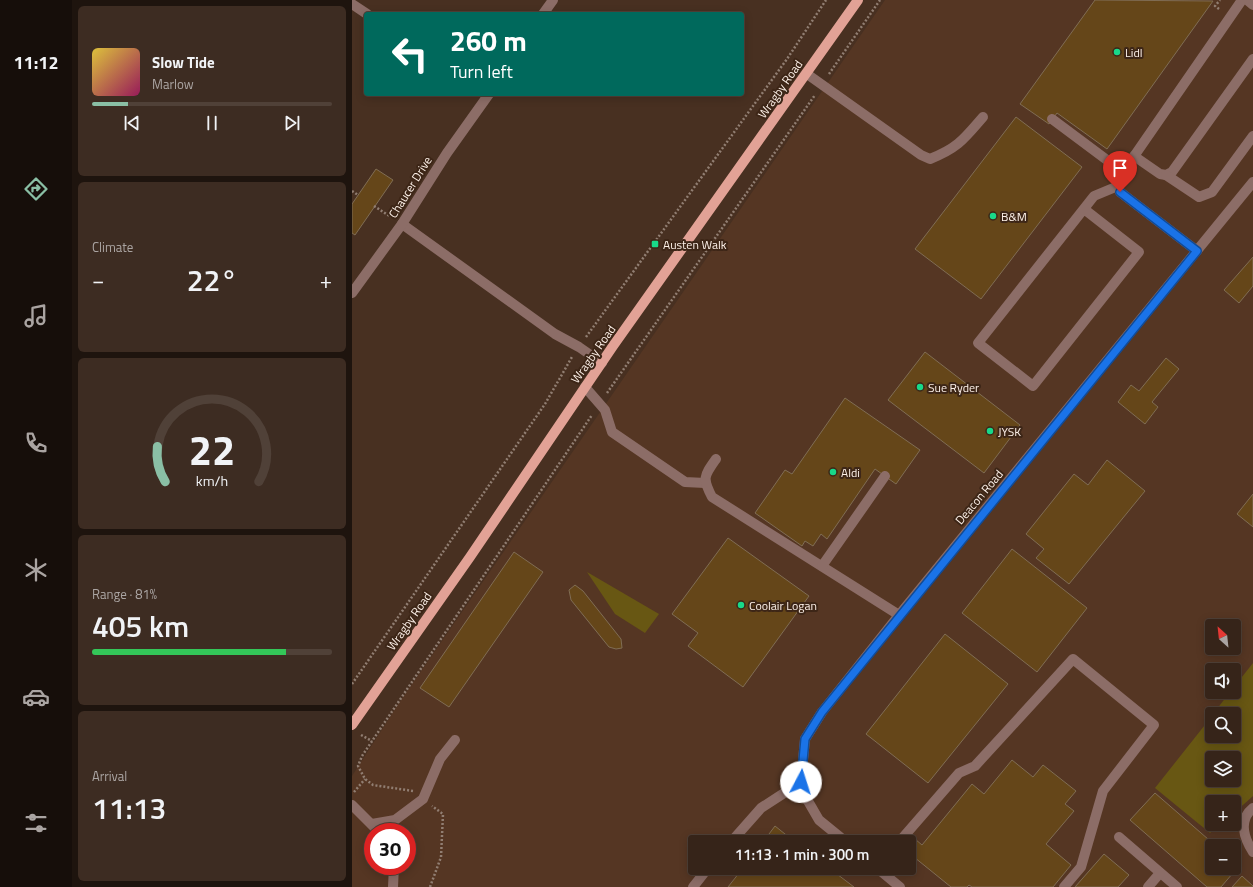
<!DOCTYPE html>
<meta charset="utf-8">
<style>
:root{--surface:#362419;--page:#3d2c22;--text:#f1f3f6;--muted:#aaa4a2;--line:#504138;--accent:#8abfa5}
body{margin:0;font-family:"Titillium Web",sans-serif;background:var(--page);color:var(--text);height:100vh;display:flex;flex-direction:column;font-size:15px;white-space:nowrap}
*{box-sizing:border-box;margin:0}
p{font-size:13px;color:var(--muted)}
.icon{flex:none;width:22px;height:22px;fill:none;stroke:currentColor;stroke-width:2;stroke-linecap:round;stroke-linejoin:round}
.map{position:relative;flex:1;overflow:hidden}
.panel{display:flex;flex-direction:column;gap:6px;padding:6px;background:#1e140e;width:280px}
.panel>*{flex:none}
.guide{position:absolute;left:12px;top:12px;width:380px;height:84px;border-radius:4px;box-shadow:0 2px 10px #0003,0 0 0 1px var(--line);background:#00695c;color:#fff;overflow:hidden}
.needle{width:26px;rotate:333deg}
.tools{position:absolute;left:853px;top:619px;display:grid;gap:8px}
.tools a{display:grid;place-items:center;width:36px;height:36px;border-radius:4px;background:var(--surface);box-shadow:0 2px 10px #0003,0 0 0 1px var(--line);font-size:20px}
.speed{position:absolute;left:12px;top:823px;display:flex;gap:8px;font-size:20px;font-weight:700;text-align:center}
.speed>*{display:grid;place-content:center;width:52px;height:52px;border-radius:50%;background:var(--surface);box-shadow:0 2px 10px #0003,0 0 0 1px var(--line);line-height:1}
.speed .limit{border:6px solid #d22;background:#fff;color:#111}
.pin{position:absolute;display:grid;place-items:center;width:34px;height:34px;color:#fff;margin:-41px -17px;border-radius:50% 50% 50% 0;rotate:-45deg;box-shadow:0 0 4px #0007}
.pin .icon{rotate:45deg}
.me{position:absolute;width:44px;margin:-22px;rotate:5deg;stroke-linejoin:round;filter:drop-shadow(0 0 3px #0008)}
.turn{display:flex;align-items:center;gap:14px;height:84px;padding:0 20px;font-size:18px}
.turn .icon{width:52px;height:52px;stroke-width:2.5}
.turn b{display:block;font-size:28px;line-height:34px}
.big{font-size:30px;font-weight:600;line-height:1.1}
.panel .tile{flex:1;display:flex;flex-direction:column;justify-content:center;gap:6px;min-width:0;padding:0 14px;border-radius:6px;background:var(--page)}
.panel .dial{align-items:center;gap:0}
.dial svg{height:104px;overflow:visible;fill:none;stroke:var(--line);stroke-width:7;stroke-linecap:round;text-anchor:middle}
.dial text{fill:var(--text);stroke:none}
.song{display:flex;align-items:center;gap:12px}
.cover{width:48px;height:48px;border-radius:6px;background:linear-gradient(135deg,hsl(50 70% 55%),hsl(330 70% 35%))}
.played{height:4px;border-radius:2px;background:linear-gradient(90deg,var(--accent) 15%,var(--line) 15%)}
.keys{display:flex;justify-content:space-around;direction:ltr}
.heat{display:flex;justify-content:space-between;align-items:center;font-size:22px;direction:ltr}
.charge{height:6px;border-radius:3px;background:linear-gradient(90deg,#34c759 81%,var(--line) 0)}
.trip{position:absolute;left:336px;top:835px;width:228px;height:40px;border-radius:4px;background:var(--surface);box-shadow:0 2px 10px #0003,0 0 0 1px var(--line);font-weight:600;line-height:40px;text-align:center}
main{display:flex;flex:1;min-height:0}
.tab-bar{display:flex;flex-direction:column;width:72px;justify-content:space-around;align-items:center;background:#160e0a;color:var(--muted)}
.tab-bar .icon{width:28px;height:28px}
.tab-bar .selected{color:var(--accent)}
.tab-bar b{font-size:18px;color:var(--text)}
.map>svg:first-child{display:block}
</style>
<main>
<nav class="tab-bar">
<b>11:12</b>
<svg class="icon selected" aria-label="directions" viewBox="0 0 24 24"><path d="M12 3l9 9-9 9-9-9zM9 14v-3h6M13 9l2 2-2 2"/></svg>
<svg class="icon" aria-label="music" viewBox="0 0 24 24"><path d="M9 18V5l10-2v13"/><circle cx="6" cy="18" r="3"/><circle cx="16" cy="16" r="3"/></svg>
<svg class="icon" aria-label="phone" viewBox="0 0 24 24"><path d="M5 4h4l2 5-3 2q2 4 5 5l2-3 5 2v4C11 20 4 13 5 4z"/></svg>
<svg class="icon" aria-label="climate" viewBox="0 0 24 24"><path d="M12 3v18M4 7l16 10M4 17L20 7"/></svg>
<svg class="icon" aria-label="car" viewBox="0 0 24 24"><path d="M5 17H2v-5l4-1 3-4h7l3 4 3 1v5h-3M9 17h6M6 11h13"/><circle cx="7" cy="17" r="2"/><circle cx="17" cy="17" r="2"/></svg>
<svg class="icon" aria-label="filters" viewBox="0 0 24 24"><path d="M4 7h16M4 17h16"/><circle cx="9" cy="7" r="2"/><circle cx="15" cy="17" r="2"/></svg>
</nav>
<section class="panel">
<div class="tile">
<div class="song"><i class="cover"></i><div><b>Slow Tide</b><p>Marlow</p></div></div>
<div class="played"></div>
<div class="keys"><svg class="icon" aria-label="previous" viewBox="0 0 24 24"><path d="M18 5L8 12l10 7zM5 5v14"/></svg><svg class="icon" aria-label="pause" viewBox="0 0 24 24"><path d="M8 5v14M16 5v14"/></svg><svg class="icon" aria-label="next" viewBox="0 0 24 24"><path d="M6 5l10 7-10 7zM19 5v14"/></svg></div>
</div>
<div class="tile"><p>Climate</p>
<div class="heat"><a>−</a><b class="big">22°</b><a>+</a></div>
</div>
<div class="tile dial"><svg viewBox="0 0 100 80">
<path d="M14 69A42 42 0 1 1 86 69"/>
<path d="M14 69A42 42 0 0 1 8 42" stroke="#8abfa5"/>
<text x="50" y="56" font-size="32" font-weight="700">22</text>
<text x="50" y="72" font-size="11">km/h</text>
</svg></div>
<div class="tile"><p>Range · 81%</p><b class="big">405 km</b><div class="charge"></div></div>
<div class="tile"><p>Arrival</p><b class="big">11:13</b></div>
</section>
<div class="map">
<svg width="901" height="887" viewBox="0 0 901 887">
<rect width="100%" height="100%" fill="#483021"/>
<path fill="#553623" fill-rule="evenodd" d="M533 0H901V887H0V776L47 703ZM860 626H882V648H860ZM860 670H882V692H860ZM860 714H882V736H860ZM860 758H882V780H860ZM860 802H882V824H860ZM21 832H55V866H21ZM343 842H557V868H343ZM860 846H882V868H860Z"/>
<g fill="#685713" fill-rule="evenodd">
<polygon points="235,572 307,614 293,633 263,614"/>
<path d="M901 663V796L882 813V802H860V824H869L858 833 803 788 860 716V736H882V714H861L878 692H882V687ZM860 758H882V780H860Z"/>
</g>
<g fill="#654619" stroke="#806d54">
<polygon points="743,0 861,1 755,149 705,113 697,124 668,104"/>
<polygon points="664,117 730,167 629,299 563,249"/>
<polygon points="24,169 41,180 3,235 0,233 0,204"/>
<polygon points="901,257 901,286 887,303 872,290"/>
<polygon points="573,352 668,425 632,473 536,400"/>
<polygon points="814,358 827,369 800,402 806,407 793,424 766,402 779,385 787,391"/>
<polygon points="493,398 568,450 544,484 523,469 475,539 469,534 461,546 453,541 450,546 403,513 433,470 440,474"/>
<polygon points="755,460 793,491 717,584 684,558 692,549 674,534 722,474 736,485"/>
<polygon points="901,494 901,527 885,514"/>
<polygon points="376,538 457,596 391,687 336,646 346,633 320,614"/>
<polygon points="660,549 735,608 685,672 610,613"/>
<polygon points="162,552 191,572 97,707 68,688"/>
<polygon points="223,585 231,591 269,639 270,648 264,649 257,647 219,600 217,590"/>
<polygon points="593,634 656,684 576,783 514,734"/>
<polygon points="660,760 681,777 691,765 724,791 713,804 722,811 694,844 719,865 701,887 620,887 617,885 615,887 599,887 557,853 557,847 563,839 570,845 620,784 632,794"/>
<polygon points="803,793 864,846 860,846 860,868 882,868 882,862 887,866 869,887 855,887 778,820"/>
<polygon points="423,826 443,842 411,842"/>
<polygon points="752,854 777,875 766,887 723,887"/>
<polygon points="391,868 477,868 502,887 376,887"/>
<polygon points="890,876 901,886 901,887 880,887"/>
</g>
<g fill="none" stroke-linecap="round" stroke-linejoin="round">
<g stroke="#917e72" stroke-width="2.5" stroke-dasharray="2 2" stroke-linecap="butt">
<polyline points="867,9 863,6 868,0"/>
<polyline points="477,74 528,0"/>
<polyline points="0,191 6,195"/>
<polyline points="22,206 39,217"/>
<polyline points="234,337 435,59 474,0"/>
<polyline points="255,393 463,95"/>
<polyline points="0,684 193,404 220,357"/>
<polyline points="9,735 20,741"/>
<polyline points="61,791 21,785 13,779 6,766 10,756 240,415"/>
<polyline points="2,792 13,779"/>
<polyline points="78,887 89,857 91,814 80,806"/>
</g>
<g stroke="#8c6d67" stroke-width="10">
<polyline points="895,0 901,5"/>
<polyline points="0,4 15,14"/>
<polyline points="191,14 201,0"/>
<path d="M455 74 569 155 578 159C606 148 612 139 631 117"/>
<polyline points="700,119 771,172"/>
<polyline points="782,156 808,174 814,175 820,172 901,59"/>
<polyline points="814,175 847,197 860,192 901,136"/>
<polyline points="732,209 787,252 681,386 626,343 742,196 766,186"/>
<polyline points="50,224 203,334 227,347 250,363"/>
<polyline points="845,251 768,192 766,186 767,178 890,0"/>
<polyline points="0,293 50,224 95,153 137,94"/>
<polyline points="233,387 253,410 260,432 333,482 353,483"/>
<path d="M364 459C352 476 350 478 360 497L547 615"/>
<polyline points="470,566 533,476"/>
<polyline points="0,805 27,832"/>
<path d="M901 808C886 820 892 838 901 852"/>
<polyline points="20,824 43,820 71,799 88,759 103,740"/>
<polyline points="767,837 825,887"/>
<polyline points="379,842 409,808 449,782"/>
<polyline points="494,842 467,820 456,801 449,782 453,739 470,712 547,615 901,182"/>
<polyline points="547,842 607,773 623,766 721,659 802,725 751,791 729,867 712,887"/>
<polyline points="525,868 548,887"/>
<polyline points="41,887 42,866"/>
<polyline points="341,887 356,868"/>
<polyline points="796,887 808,873"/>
</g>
<polyline stroke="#e2a296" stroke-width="10" points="0,725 118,557 261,346 506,0"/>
</g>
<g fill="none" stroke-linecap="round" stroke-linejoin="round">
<g stroke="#114b97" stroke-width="10">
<polyline id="route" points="449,782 453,739 470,712 845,251 768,192"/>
</g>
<use href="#route" stroke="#1a73e8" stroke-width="7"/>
</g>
<g fill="#18d989" stroke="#3d2617" stroke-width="1.5">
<circle cx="765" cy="52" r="4"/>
<circle cx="641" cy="216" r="4"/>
<rect x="299" y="240" width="8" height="8" rx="2"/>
<circle cx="568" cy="387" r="4"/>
<circle cx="638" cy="431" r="4"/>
<circle cx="481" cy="472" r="4"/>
<circle cx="389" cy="605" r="4"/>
</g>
<g text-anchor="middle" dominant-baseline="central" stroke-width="4" stroke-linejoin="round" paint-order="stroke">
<g font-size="12" fill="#fdf1e9" stroke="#3d2617" text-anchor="start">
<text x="773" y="52">Lidl</text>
<text x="649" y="216">B&amp;M</text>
<text x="311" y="244">Austen Walk</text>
<text x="576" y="387">Sue Ryder</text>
<text x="646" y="431">JYSK</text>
<text x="489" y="472">Aldi</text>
<text x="397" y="605">Coolair Logan</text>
</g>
<g font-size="12" fill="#fdf1e9" stroke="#3d2617">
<text transform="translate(428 89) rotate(-55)">Wragby Road</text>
<text transform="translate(58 187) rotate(-58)">Chaucer Drive</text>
<text transform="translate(241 354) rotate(-55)">Wragby Road</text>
<text transform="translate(627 497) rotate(-50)">Deacon Road</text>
<text transform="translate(57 621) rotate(-55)">Wragby Road</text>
</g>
</g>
</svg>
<div class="tools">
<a><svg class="needle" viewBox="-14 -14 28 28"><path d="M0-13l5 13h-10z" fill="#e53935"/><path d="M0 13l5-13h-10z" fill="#aaa4a2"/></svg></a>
<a><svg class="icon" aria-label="sound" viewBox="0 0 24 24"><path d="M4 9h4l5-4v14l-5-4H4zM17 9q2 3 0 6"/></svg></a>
<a><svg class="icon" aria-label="search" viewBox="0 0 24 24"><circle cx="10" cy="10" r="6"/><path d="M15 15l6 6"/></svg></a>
<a><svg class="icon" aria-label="layers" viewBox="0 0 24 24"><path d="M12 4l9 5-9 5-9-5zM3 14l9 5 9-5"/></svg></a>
<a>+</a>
<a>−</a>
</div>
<div class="speed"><div class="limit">30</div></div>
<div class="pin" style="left:768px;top:192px;background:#d93025"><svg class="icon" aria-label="arrive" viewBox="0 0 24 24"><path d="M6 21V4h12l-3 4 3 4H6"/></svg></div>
<svg class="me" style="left:449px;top:782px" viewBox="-20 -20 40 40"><circle r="19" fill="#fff"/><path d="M0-13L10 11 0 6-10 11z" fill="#1a73e8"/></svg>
<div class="trip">11:13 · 1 min · 300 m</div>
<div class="guide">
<div class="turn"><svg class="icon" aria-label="left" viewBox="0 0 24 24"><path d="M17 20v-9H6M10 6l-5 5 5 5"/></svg><div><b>260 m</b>Turn left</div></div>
</div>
</div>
</main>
